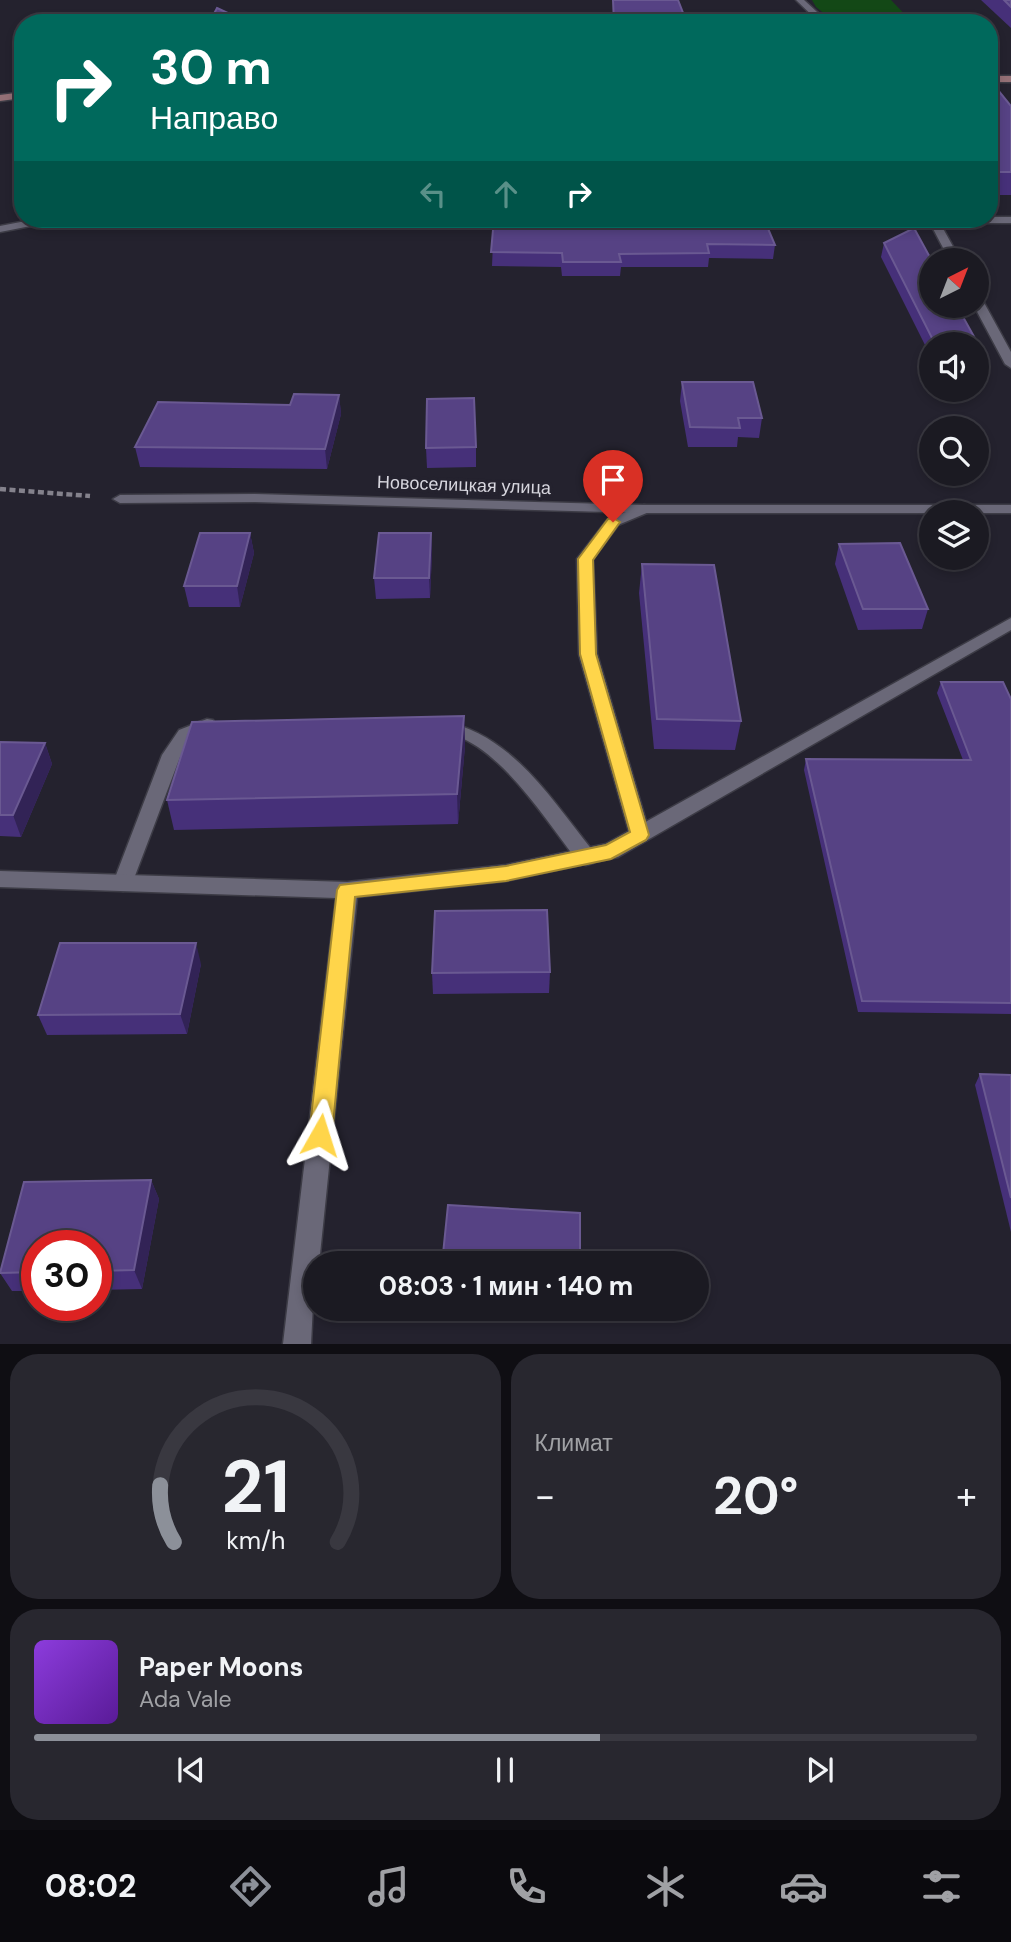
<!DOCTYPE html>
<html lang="ru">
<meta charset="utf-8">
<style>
:root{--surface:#1b1a22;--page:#28272f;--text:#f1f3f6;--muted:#a0a1a5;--line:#393840;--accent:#8c9099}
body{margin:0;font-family:"DM Sans",sans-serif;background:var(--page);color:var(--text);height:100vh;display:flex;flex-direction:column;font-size:26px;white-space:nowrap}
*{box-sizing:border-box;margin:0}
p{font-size:23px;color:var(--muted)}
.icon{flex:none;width:38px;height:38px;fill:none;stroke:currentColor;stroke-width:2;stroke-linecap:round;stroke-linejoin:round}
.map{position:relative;height:1344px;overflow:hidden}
.side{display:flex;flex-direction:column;gap:10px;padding:10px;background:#0f0e13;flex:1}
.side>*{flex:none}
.top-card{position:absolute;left:14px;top:14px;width:984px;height:214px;border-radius:28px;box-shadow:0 4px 10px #0003,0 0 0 2px var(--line);background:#00695c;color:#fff;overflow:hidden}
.needle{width:46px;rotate:42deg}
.tools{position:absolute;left:919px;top:248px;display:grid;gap:14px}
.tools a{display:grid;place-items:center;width:70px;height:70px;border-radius:50%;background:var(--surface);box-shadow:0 4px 10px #0003,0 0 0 2px var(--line);font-size:35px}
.speed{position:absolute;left:21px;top:1230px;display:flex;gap:14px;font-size:35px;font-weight:700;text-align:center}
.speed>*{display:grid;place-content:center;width:91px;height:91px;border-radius:50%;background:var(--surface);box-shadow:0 4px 10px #0003,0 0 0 2px var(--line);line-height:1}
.speed .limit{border:10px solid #d22;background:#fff;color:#111}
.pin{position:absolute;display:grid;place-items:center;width:60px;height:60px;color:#fff;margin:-72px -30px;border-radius:50% 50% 50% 0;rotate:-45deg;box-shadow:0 0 7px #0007}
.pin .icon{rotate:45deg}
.me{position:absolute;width:77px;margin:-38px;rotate:6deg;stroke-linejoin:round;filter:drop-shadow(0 0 5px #0008)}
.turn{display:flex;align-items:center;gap:24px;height:147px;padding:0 21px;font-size:32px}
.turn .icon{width:91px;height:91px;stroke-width:2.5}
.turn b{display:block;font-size:49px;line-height:60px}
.lanes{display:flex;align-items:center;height:66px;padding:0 21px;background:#0003;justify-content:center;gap:35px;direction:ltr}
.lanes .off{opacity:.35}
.big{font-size:52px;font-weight:700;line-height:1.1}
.side .tile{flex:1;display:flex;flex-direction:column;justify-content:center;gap:10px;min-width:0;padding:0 24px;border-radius:28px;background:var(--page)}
.side .dial{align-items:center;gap:0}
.dial svg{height:182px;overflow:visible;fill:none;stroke:var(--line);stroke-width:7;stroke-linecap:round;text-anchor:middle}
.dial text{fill:var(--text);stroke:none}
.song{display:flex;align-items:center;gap:21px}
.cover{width:84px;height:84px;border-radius:10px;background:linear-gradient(135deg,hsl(270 70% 55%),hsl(270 70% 35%))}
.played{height:7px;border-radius:4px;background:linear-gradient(90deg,var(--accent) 60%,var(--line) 60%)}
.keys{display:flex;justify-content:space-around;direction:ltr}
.heat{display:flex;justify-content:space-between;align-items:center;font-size:38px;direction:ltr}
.side .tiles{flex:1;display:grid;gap:10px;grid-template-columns:1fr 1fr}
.tile:last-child{grid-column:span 2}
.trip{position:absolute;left:303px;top:1251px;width:406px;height:70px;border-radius:35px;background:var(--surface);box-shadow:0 4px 10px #0003,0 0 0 2px var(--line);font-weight:700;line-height:70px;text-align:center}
.tabs{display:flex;height:112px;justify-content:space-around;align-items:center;background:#0b0a0e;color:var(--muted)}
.tabs .icon{width:49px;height:49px}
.tabs .active{color:var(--accent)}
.tabs b{font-size:32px;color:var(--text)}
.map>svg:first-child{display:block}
</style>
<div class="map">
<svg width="1011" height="1344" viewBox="0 0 1011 1344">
<rect width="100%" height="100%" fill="#24222e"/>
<polygon fill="#134816" points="812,0 891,0 913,23 836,23 816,7"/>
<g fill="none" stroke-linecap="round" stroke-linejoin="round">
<g stroke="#3d3c46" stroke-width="3">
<g id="lane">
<polygon points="644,505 649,506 651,509 649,512 618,525 593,559 597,654 650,835 647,840 640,843 633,840 630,835 579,654 577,559 608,519"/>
<polygon points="207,719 213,720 216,725 213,730 193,740 180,757 130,889 123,891 116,889 113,883 162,755 179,730"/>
<path d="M442 721C512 734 551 799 593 851L596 857 593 863 586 865 579 863C548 823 505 754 457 736 450 734 442 734 436 732L433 727 436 722Z"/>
</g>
</g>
<g stroke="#3d3c46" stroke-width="3">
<g id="street">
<polygon points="796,0 804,0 829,23 820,23"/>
<polygon points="989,217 1011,217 1011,223 940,223 961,261 950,261 930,223 742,222 737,219"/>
<polygon points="36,219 522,219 523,220 518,223 41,224 0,232 0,226"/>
<polygon points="976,296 982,299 1011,352 1011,368 1005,364 974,306 976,306"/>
<polygon points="255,494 644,505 1011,505 1011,513 644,513 255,502 120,503 113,499 120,495"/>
<polygon points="1011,618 1011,630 618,857 506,881 357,897 319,1264 315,1264 311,1344 283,1344 336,898 0,887 0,871 347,882 506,865 606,844"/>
</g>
</g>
<g stroke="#3d3c46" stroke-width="3">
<g id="secondary">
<rect x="989" y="76" width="22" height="6"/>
<polygon points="23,92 23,98 0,101 0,95"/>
</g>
</g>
<polyline stroke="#84828c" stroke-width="4.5" stroke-dasharray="6 3.5" stroke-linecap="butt" points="0,489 90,496"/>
<use href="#lane" fill="#6a6878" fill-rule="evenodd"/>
<use href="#street" fill="#6a6878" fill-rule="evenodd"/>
<use href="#secondary" fill="#947076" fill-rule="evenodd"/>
</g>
<g fill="#463079">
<polygon points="981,0 1011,0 1011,28"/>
<polygon points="989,79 1011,106 1011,195 989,195"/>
<polygon points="494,219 775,245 773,259 709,258 708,267 621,267 620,276 562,276 561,267 492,266"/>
<polygon points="884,243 977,342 976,345 931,345 931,357 881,257"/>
<polygon points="682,382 762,418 759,438 738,437 737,447 688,447 680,401"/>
<polygon points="339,395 341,414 327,469 140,467 135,447 290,405"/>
<polygon points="476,447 476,467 427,468 426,448"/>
<polygon points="250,533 254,553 240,607 189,607 184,586"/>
<polygon points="431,533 432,553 430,598 376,599 374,578"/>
<polygon points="839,544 928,609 922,629 858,630 835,564"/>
<polygon points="642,564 741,721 735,750 654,749 639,593"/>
<polygon points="941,682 1011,699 1011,1014 858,1012 804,770 806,759 963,760 937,693"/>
<polygon points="464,716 465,746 458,824 174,830 167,800"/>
<polygon points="0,742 45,743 52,764 21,837 0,836"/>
<polygon points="201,964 187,1034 47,1035 38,1015"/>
<polygon points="550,972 549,993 433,994 432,973"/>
<polygon points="980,1074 1011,1075 1011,1232 975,1085"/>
<polygon points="151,1180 159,1199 142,1289 96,1290 96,1246 37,1246 37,1291 12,1291 0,1273 24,1182"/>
<polygon points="441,1309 578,1309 577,1318"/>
</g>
<g fill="#322356">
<polygon points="339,395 341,414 327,469 325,449"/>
<polygon points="250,533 254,553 240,607 237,586"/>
<polygon points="431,533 432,553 430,598 429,578"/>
<polygon points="464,716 465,746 458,824 457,794"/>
<polygon points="45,743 52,764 21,837 13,815"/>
<polygon points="196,943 201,964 187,1034 180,1014"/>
<polygon points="151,1180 159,1199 142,1289 134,1270"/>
</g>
<g fill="#564284" stroke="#6a5992" stroke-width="2">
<polygon points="613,0 678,0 687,23 614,23"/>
<polygon points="1004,0 1011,0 1011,7"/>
<polygon points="217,8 245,21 244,23 209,23"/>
<polygon points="989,79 1011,106 1011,172 992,172 989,167"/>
<polygon points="494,219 764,219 775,245 707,244 709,253 619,254 621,262 563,262 562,253 491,252"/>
<polygon points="914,228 932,261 931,306 957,306 977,342 934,342 884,243"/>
<polygon points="682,382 753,382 762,418 738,418 740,428 690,427"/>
<polygon points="294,394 339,395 325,449 135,447 158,402 290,405"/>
<polygon points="474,398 476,447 426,448 427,399"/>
<polygon points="200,533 250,533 237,586 184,586"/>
<polygon points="379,533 431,533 429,578 374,578"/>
<polygon points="900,543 928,609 863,609 839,544"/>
<polygon points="642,564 714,565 741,721 657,719"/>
<polygon points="941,682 1003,682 1011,699 1011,1003 862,1001 806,759 971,760"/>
<polygon points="464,716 457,794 167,800 192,722"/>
<polygon points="0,742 45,743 13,815 0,815"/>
<polygon points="547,910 550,972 432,973 435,911"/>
<polygon points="60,943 196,943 180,1014 38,1015"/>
<polygon points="980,1074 1011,1075 1011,1198"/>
<polygon points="151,1180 134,1270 96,1271 96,1246 37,1246 37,1272 0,1273 24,1182"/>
<polygon points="448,1205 580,1213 580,1264 442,1264"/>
</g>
<polygon fill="#ffd54a" stroke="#a68a30" stroke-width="2" points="613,518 620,522 593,560 596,654 649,835 646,840 611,859 506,881 355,897 332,1135 328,1142 320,1145 313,1142 309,1135 337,890 340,885 506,866 606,845 630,832 580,654 578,559 608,519"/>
<g text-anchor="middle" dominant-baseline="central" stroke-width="7" stroke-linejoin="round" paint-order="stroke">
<g font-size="18" fill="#d7d6de" stroke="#24222e">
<text transform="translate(464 485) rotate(2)">Новоселицкая улица</text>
</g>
</g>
</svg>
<div class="tools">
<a><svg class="needle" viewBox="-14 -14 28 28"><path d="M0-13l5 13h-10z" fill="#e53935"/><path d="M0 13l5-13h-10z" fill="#a0a1a5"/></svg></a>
<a><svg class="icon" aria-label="sound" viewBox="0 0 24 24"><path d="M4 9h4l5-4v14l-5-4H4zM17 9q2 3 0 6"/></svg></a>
<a><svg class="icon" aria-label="search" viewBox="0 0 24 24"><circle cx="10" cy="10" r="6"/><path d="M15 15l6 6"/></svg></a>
<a><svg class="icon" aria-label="layers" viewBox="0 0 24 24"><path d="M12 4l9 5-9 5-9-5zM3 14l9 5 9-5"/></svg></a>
</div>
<div class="speed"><div class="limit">30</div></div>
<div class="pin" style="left:613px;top:522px;background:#d93025"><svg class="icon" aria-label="arrive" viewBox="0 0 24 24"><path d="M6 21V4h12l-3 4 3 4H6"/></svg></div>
<svg class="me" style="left:320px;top:1135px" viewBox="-20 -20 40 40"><path d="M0-17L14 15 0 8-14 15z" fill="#ffd54a" stroke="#fff" stroke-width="4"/></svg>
<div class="trip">08:03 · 1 мин · 140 m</div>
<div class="top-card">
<div class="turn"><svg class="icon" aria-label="right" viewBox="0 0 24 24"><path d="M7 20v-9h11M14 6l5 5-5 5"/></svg><div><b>30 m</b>Направо</div></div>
<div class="lanes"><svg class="icon off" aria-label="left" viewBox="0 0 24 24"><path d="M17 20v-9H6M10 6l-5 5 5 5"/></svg><svg class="icon off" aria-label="ahead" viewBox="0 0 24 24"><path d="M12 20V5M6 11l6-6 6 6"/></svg><svg class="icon" aria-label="right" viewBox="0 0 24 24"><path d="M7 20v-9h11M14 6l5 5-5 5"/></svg></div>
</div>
</div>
<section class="side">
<div class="tiles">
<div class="tile dial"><svg viewBox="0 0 100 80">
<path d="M14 69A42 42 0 1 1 86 69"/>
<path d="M14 69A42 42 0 0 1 8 44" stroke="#8c9099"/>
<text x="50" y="56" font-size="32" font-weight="700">21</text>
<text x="50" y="72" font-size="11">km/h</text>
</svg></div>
<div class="tile"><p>Климат</p>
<div class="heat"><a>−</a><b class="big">20°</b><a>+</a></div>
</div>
<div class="tile">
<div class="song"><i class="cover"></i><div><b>Paper Moons</b><p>Ada Vale</p></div></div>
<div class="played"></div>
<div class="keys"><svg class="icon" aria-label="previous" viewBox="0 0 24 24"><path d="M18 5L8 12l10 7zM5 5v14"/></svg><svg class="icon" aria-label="pause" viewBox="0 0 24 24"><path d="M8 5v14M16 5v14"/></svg><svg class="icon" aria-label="next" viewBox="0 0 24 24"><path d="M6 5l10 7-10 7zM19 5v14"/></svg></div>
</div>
</div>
</section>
<nav class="tabs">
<b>08:02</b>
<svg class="icon active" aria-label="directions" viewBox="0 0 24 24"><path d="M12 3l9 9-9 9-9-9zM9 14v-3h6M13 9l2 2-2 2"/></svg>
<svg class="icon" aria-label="music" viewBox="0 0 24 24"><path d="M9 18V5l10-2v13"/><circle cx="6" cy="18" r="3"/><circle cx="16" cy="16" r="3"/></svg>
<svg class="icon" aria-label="phone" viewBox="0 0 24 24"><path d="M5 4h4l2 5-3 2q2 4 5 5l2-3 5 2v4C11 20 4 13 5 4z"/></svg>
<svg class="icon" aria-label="climate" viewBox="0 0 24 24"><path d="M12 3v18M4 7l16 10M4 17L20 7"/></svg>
<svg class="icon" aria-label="car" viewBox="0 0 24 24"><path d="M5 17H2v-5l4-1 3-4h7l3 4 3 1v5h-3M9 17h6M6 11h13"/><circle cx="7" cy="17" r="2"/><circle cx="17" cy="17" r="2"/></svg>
<svg class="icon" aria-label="filters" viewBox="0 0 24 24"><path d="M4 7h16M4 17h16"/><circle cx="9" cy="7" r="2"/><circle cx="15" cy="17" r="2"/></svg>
</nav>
